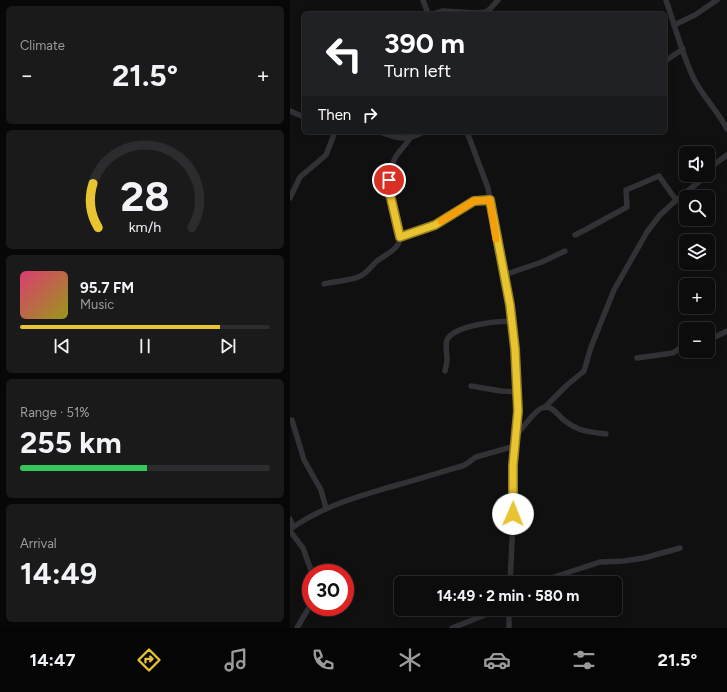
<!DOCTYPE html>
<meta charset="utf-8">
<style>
:root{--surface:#0c0c0d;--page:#1a1a1b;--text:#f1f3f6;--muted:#9a9b9d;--line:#2c2c2e;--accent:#e8c431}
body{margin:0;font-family:Figtree,sans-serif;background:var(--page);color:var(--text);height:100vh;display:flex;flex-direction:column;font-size:15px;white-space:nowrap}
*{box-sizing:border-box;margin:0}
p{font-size:13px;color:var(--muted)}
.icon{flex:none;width:22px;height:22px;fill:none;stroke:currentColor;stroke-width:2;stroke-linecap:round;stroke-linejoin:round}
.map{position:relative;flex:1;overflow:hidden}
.side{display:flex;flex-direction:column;gap:6px;padding:6px;background:#070707;width:290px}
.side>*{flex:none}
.hud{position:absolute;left:12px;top:12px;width:365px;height:122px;border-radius:6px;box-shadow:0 2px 10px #0003,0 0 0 1px var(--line);background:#202124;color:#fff;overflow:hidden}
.fabs{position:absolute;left:389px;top:146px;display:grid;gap:8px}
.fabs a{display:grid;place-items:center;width:36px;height:36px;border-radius:6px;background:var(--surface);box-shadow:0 2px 10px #0003,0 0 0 1px var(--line);font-size:20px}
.speed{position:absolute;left:12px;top:564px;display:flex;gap:8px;font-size:20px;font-weight:700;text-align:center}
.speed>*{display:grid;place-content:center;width:52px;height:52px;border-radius:50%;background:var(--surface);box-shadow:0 2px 10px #0003,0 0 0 1px var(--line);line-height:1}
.speed .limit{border:6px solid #d22;background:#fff;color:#111}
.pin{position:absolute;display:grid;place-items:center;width:34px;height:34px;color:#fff;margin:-17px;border:2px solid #fff;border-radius:50%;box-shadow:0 1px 4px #0007}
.me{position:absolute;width:44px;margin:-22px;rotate:1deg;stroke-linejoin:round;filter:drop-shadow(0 0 3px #0008)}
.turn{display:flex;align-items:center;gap:14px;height:84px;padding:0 16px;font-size:18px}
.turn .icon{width:52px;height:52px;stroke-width:2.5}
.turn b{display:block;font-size:28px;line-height:34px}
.then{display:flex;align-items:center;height:38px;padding:0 16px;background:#0003;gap:8px;font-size:15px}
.big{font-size:30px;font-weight:700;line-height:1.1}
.side .card{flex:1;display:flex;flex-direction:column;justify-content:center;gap:6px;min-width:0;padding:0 14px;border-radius:6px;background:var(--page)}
.side .dial{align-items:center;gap:0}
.dial svg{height:104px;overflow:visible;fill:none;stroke:var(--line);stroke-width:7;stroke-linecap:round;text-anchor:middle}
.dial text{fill:var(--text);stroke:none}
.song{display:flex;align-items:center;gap:12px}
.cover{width:48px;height:48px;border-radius:6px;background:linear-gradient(135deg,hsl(340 70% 55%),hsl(60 70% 35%))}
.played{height:4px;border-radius:2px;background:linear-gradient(90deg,var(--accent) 80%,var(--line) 80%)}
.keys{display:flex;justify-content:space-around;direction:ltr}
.heat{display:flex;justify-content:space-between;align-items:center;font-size:22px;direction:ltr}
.charge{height:6px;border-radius:3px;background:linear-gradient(90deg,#34c759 51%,var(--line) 0)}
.trip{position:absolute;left:104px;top:576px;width:228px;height:40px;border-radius:6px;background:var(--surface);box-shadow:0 2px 10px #0003,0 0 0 1px var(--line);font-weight:700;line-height:40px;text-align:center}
.tabs{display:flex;height:64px;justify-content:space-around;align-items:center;background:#050505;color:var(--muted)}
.tabs .icon{width:28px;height:28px}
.tabs .current{color:var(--accent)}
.tabs b{font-size:18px;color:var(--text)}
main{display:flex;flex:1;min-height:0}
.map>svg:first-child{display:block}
</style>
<main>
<section class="side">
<div class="card"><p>Climate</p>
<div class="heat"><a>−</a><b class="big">21.5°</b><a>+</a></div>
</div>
<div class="card dial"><svg viewBox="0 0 100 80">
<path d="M14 69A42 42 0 1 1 86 69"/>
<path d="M14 69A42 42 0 0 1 10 35" stroke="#e8c431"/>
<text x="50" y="56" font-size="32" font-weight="700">28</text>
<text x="50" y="72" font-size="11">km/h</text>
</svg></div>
<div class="card">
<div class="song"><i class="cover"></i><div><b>95.7 FM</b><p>Music</p></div></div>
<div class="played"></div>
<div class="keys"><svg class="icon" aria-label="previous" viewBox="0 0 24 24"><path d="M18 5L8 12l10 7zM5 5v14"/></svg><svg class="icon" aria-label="pause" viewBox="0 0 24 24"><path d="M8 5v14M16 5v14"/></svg><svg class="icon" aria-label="next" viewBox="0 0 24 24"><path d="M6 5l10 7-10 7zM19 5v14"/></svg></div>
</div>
<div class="card"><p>Range · 51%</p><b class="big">255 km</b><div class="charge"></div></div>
<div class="card"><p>Arrival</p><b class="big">14:49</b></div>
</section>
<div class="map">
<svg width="437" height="628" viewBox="0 0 437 628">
<rect width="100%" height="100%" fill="#101011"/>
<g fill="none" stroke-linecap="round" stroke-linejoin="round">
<g stroke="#313136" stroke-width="5.5">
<polyline points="133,0 138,14"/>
<path d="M376 0C385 26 392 54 404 79 413 97 428 111 437 129"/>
<polyline points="143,14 153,11 187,13 196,12 200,9 208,0"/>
<polyline points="384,25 405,15 427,0"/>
<polyline points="375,61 393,49"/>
<polyline points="0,111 14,117"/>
<path d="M90 132C108 138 115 142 133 132"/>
<polyline points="418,172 426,163 437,155"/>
<polyline points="0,198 10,177 36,155 45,132"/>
<polyline points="285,235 295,230 337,207 336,190 369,176 386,200"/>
<polyline points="110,237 145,225 184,201 200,200"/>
<polyline points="214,275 252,262 275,251"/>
<path d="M34 284C44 281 59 281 68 277 76 275 81 266 87 261 96 254 110 249 110 237 103 212 93 182 105 158 109 151 116 145 120 138"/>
<polyline points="418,339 421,339 437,331"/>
<polyline points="347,358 383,353 390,348 396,342"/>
<path d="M155 371C156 367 157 363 157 359 157 353 155 345 157 340 163 326 208 320 222 322"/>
<polyline points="181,386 211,391 227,392"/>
<polyline points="255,407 277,385 294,371 301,347 324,290 357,232 370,215 383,203 410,181 416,175"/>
<polyline points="2,420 14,460 31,490 36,508"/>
<path d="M226 436C232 429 242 414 250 409 261 402 268 416 275 421 279 424 284 427 289 429 297 432 307 433 316 434"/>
<polyline points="0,519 3,527"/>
<path d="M0 529C35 505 67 497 107 485 130 479 152 472 175 465L186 457 225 446 228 411 225 349 220 305 207 241 198 188 177 132"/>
<polyline points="0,531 13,548 22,573"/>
<polyline points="221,578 258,579 310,562 334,561 354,558 390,548"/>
<polyline points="220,583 224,501 223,465 225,446"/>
<polyline points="7,628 21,604"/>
<polyline points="162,628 210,609"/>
<polyline points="219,628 219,609"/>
</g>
</g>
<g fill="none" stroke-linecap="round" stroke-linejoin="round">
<g stroke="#977f20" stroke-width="10">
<polyline id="route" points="99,180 99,190 110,237 145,225 184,201 200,200 220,305 225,349 228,411 223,465 223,514"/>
</g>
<use href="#route" stroke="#e8c431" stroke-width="7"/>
<polyline stroke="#f59e0b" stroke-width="7" points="151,221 184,201 200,200 206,239"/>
</g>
</svg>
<div class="fabs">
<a><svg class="icon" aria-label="sound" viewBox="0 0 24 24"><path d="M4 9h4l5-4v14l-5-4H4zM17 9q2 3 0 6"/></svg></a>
<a><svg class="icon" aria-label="search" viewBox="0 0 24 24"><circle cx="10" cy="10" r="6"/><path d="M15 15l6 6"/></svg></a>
<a><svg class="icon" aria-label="layers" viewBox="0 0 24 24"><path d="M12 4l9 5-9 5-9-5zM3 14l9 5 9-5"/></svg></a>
<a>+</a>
<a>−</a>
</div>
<div class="speed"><div class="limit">30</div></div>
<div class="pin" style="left:99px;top:180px;background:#d93025"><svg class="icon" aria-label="arrive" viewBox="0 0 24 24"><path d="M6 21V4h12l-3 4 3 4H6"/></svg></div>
<svg class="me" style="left:223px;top:514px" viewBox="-20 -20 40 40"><circle r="19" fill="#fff"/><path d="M0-13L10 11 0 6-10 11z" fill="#e8c431"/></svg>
<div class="trip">14:49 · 2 min · 580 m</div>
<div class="hud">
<div class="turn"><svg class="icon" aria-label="left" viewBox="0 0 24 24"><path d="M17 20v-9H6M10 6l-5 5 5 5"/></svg><div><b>390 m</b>Turn left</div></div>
<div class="then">Then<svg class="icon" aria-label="right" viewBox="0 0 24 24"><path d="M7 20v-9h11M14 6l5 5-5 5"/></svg></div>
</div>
</div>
</main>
<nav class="tabs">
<b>14:47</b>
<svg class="icon current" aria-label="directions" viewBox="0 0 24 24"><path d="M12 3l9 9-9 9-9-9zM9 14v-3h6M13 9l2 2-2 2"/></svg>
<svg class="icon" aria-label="music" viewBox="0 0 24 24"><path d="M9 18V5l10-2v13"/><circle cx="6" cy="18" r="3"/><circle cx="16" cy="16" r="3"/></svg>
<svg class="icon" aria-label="phone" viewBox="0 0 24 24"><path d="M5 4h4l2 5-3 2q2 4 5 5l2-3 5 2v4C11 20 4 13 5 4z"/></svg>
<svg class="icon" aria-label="climate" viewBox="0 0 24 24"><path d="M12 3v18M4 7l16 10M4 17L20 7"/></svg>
<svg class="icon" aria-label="car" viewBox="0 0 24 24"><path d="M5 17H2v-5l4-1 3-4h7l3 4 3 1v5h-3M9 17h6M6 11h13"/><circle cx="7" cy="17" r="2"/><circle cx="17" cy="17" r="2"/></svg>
<svg class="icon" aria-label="filters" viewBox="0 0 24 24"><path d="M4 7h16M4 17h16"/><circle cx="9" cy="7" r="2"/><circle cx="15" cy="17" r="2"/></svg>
<b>21.5°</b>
</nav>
